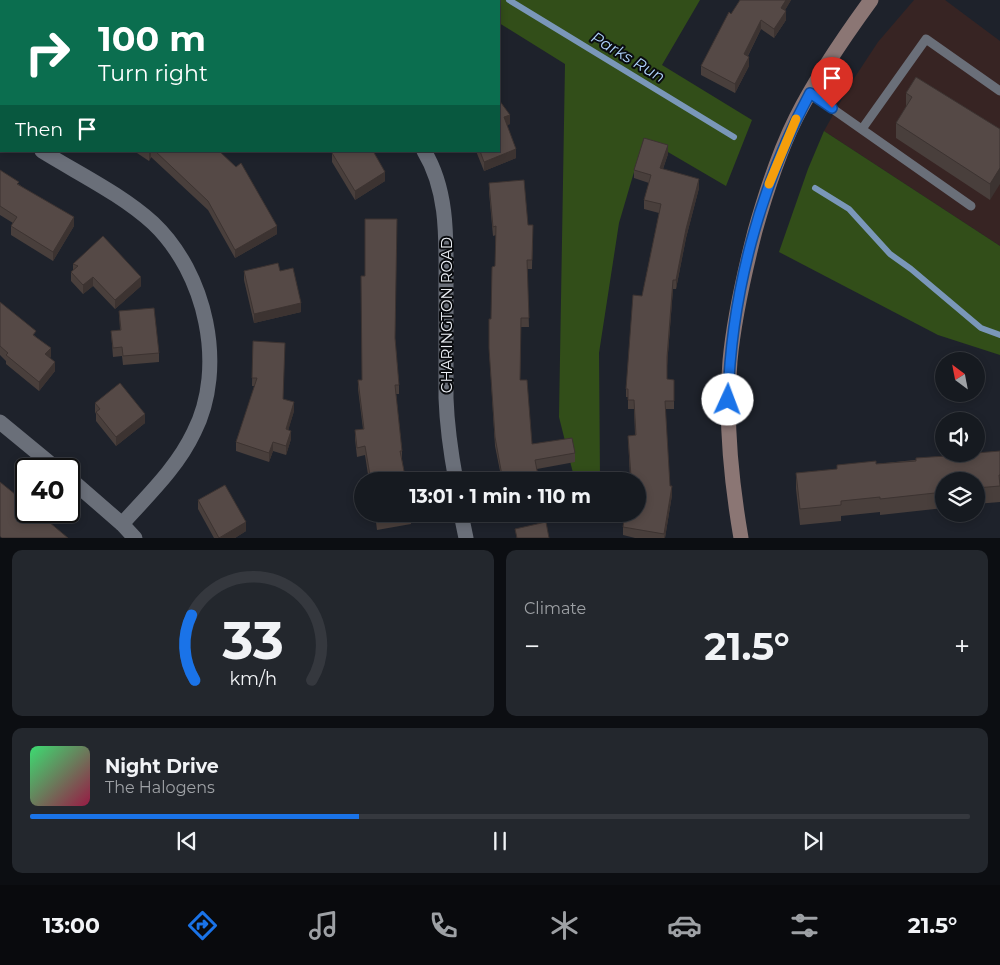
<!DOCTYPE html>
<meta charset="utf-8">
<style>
:root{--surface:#161a20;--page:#23272d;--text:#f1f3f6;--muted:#9ea1a5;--line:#35383e;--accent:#1a73e8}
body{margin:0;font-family:Montserrat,sans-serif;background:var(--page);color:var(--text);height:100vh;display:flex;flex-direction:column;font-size:19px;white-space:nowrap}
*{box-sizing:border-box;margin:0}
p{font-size:16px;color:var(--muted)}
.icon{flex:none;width:28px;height:28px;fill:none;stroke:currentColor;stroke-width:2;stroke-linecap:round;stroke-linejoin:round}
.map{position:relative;height:538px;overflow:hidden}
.side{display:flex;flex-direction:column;gap:12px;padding:12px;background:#0c0e12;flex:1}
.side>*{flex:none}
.banner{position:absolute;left:0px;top:0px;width:500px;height:152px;box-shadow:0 2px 8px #0003,0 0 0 1px var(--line);background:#0b6e4f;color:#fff;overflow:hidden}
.needle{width:32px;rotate:328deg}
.tools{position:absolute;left:935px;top:352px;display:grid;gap:10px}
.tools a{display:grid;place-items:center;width:50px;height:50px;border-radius:50%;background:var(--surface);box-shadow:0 2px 8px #0003,0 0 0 1px var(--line);font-size:25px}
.speed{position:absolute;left:15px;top:458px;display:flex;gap:10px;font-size:25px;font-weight:700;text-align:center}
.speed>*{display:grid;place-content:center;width:65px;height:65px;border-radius:50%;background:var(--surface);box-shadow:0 2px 8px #0003,0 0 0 1px var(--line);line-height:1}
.speed .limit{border:2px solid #111;border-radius:8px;background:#fff;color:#111}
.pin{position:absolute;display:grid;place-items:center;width:42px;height:42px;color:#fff;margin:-51px -21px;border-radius:50% 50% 50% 0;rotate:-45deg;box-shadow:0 0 5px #0007}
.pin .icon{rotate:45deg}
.me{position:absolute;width:55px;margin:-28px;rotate:2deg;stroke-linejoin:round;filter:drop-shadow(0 0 4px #0008)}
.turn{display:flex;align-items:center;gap:18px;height:105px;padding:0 15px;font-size:22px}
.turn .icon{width:65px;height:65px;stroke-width:2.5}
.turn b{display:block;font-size:35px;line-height:42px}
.then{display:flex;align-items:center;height:48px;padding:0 15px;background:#0003;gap:10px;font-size:19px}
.big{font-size:38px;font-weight:700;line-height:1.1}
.side .widget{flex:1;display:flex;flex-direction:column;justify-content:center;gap:8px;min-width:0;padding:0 18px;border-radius:10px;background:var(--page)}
.side .dial{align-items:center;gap:0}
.dial svg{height:130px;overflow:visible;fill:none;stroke:var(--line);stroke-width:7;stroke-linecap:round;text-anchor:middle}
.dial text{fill:var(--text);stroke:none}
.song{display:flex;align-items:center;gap:15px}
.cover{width:60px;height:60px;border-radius:8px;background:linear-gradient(135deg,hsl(140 70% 55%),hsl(340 70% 35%))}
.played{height:5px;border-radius:2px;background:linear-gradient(90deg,var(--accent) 35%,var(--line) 35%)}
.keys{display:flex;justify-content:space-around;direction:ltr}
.heat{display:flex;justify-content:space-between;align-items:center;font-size:28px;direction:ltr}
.side .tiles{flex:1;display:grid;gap:12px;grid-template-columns:1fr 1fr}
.widget:last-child{grid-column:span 2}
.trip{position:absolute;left:354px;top:472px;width:292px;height:50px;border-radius:25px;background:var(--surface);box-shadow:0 2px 8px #0003,0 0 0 1px var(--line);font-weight:700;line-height:50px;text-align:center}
.dock{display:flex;height:80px;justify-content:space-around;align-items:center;background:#090a0d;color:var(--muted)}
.dock .icon{width:35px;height:35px}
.dock .on{color:var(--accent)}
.dock b{font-size:22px;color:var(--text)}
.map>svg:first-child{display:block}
</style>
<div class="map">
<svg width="1000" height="538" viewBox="0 0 1000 538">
<rect width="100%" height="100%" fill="#1e222b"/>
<polygon fill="#372423" points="914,0 945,0 1000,41 1000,246 824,131 851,83 878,42"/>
<g fill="#324e19">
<polygon points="461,0 700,0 662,65 752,120 726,186 644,138 619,223 599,353 600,481 575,481 559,417 565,64 499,23 499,1"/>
<polygon points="824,131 1000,246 1000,355 938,335 779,252 808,169"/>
</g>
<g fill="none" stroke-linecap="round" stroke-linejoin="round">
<g stroke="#7a97b9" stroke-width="6">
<polyline points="509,0 734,137"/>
<polyline points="815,188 849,209 890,254 911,269 981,328 1000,335"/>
</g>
<g stroke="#6a6f79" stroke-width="9">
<polyline points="810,93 971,206"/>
<polyline points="862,129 926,39 1000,91"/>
</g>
<g stroke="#6a6f79" stroke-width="15">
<polyline points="236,0 238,1"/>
<polyline points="0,126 1,127"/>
<path d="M42 151C79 174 121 194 153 223 206 273 227 367 194 432 177 468 148 495 122 524"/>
<path d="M424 151C449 192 446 242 446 288 446 325 446 362 446 398 447 426 451 454 456 481"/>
<polyline points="0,422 57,469"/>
<polyline points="69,478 122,524 135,538"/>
<polyline points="461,514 466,538"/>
</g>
<path stroke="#8b7674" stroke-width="15" d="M741 538C731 480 725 419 730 361 734 317 744 274 755 231 766 192 778 154 796 118 817 76 844 37 871 0"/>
</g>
<g fill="#493f3c">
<polygon points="76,0 158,0 160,1 78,1"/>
<polygon points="328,0 376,0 375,1 330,1"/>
<polygon points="791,0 785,10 786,20 774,38 761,29 748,56 749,66 735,93 701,75 701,66 731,14"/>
<polygon points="1,41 1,70 0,69 0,43"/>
<polygon points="906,93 1000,129 990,200 896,138 896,123 906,108"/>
<polygon points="499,100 510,124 507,125 516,158 484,171 476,151 499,151"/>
<polygon points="134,151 219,151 277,234 235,258 208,210 151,157 149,161"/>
<polygon points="332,153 385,181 355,200 332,162"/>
<polygon points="668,154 663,169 699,188 686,238 676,289 673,289 667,366 667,379 674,380 674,409 665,409 670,486 672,495 665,538 635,538 623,535 623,527 630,479 628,436 635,435 634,409 628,409 628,397 626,397 626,389 642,296 659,213 644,209 644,200 649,183 634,178 634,170"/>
<polygon points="0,170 74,226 53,261 11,235 11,226 13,223 0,215"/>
<polygon points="489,183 528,225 533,225 532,269 527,269 529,327 521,327 520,380 532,444 575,453 575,462 537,469 539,481 502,481 495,446 489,348 495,266 496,235 493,236 489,192"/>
<polygon points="73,264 141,286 115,309 93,286 83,294 71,281 71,272 73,271"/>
<polygon points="244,271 280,271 301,312 254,323 244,280"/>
<polygon points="0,302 36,337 51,357 50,357 55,371 39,391 6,364 6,361 0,355"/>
<polygon points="119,311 159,353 159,362 123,365 122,356 113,357 111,331 120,330"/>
<polygon points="395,339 399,385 399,394 396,394 402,451 402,460 406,481 369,481 365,455 357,457 355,439 355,430 363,429 358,389 358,380 362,380"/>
<polygon points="253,341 283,399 294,411 288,430 291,439 286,455 273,451 269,462 236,451 236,442 255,386 252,386"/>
<polygon points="95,403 145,423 116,446 96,421 96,414 95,412"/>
<polygon points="1000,451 1000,502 976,504 976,481 944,481 944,508 880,515 880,512 841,516 841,521 800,525 796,489 796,473 837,469 837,465 876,464"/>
<polygon points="198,500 246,531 235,538 214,538 198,509"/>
<polygon points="375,514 411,514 411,524 377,530"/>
</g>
<g fill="#3c3331">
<polygon points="786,0 791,0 781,17 781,8"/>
<polygon points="786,11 786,20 774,38 774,29"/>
<polygon points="761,20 761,29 744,63 744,54"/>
<polygon points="749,57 749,66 735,93 735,84"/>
<polygon points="510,115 510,124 504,126 504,117"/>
<polygon points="668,145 668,154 660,177 660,168"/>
<polygon points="516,149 516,158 484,171 484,162"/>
<polygon points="149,151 151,151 151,157 149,161"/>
<polygon points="1000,168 1000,184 990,200 990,184"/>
<polygon points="385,172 385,181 355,200 355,191"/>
<polygon points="699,179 699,188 686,238 676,289 676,280 686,229"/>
<polygon points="74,217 74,226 53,261 53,252"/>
<polygon points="277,226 277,234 235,258 235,250"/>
<polygon points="93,277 93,286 83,294 83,285"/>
<polygon points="141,277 141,286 115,309 115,300"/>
<polygon points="673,280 673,289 667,366 667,357"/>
<polygon points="301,303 301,312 254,323 254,314"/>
<polygon points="51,348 51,357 45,363 45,354"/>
<polygon points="55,362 55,371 39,391 39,382"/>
<polygon points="294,402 294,411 286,438 286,429"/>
<polygon points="145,414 145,423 116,446 116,437"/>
<polygon points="291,431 291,439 286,455 286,446"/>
<polygon points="273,442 273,451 269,462 269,453"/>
<polygon points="672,486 672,495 665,538 664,538"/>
<polygon points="246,522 246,531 235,538 220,538"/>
</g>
<g fill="#554946" stroke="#3c3331">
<polygon points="91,0 158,0 160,1 93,1"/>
<polygon points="343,0 371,0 370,1 345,1"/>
<polygon points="740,0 786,0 781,8 786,11 774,29 761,20 744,54 749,57 735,84 701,66 729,12 731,14"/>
<polygon points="1,41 1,61 0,60 0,43"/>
<polygon points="916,77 1000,129 1000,168 990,184 896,123 912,97 906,93"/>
<polygon points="499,100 510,115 504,117 516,149 484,162 480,151 499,151"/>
<polygon points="644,138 668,145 660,168 699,179 686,229 676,280 673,280 667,357 667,379 674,380 674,401 665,401 670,486 672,486 664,534 623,527 625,514 638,514 638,481 630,481 631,476 628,436 636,435 634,400 628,400 628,389 626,389 633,295 642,296 661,204 644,200 651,175 634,170"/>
<polygon points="155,151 219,151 236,167 241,163 277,226 235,250 208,201"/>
<polygon points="336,151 373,151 385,172 355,191 332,153"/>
<polygon points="0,170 19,182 17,184 74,217 53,252 11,226 17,217 0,206"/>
<polygon points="524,180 528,225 533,225 532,260 527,260 529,318 521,318 520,380 527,380 532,444 572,438 575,453 535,460 539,481 503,481 495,437 489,348 489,319 491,319 492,267 495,266 496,226 493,227 489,183"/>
<polygon points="365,219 397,219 395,338 399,385 395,385 402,451 400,451 406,481 371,481 365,446 357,448 355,430 364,429 358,380 362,380 361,276 365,276"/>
<polygon points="103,236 141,277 115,300 93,277 83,285 71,272 78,266 73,264"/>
<polygon points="278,263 280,271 293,268 301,303 254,314 244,271"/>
<polygon points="0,302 36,331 33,335 51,348 45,354 55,362 39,382 6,355 8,353 0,346"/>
<polygon points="154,308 159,353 123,356 122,347 113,348 111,331 121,330 119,311"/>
<polygon points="253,341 285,343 283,399 294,402 286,429 291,431 286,446 273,442 269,453 236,442 257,378 252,378"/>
<polygon points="120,383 145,414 116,437 96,412 100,409 95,403"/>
<polygon points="1000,451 1000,475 999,475 1000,486 976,488 976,481 944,481 944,492 880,499 880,497 841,501 841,505 800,509 796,473 837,469 837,465 876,461 876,464 916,461 916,458 976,454 976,453"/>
<polygon points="0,482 26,503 26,511 36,511 68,538 2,538 0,536"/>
<polygon points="225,485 246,522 219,538 198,500"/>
<polygon points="376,514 411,514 411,515 377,521"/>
<polygon points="546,522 549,538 517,538 515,529"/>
</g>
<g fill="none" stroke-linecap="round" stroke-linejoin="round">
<g stroke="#114b97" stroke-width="12">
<path id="route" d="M728 400C731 294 760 186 810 93L832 108"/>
</g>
<use href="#route" stroke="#1a73e8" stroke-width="9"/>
<polyline stroke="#f59e0b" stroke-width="9" points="769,184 796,119"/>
</g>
<g text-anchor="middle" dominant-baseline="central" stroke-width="4" stroke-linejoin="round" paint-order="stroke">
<g font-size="15" fill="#edf0f6" stroke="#0a0c0f">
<text transform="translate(446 315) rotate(-90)">CHARINGTON ROAD</text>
</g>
<g font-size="16" font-style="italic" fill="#aed1fb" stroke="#0a0c0f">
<text transform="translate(628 57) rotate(31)">Parks Run</text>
</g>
</g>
</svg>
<div class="tools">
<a><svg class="needle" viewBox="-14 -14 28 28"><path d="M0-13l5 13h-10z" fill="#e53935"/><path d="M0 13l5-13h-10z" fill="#9ea1a5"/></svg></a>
<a><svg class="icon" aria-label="sound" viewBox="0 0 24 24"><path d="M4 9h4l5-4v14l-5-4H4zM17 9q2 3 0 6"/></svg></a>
<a><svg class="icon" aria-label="layers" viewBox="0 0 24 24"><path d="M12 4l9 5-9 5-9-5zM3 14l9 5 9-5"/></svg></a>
</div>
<div class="speed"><div class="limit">40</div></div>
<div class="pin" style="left:832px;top:108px;background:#d93025"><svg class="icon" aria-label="arrive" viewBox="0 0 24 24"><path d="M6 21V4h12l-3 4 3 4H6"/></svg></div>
<svg class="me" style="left:728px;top:400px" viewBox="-20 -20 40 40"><circle r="19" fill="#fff"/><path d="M0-13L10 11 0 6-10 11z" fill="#1a73e8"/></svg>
<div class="trip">13:01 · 1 min · 110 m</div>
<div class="banner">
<div class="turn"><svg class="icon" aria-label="right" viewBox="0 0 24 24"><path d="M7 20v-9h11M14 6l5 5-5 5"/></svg><div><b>100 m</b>Turn right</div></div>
<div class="then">Then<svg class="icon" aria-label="arrive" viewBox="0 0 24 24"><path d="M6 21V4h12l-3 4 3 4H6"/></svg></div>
</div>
</div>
<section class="side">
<div class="tiles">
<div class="widget dial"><svg viewBox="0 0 100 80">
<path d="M14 69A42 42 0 1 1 86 69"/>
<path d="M14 69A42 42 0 0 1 12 29" stroke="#1a73e8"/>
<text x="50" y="56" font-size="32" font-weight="700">33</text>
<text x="50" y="72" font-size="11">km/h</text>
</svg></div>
<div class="widget"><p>Climate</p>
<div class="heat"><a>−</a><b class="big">21.5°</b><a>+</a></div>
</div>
<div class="widget">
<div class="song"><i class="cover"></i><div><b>Night Drive</b><p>The Halogens</p></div></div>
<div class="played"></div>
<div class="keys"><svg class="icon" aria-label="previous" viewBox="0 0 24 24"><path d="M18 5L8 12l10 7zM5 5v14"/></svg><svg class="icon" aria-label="pause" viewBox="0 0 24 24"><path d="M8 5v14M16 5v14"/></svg><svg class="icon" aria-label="next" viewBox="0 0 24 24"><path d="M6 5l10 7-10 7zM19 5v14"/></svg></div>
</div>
</div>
</section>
<nav class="dock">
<b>13:00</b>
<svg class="icon on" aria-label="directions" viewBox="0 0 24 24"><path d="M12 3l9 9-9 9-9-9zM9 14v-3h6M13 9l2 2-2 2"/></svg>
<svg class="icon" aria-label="music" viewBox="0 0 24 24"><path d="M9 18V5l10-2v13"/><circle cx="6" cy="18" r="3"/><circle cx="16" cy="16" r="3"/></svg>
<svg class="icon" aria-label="phone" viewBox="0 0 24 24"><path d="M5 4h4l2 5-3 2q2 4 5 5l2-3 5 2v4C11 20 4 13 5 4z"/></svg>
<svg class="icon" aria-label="climate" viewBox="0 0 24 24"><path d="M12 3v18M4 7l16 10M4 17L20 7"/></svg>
<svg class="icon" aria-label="car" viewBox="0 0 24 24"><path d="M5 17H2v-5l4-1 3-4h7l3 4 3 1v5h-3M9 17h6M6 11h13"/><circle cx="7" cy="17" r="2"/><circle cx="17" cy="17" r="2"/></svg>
<svg class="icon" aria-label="filters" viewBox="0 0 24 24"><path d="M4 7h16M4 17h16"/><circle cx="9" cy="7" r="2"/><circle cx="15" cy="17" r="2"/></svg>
<b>21.5°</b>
</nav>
